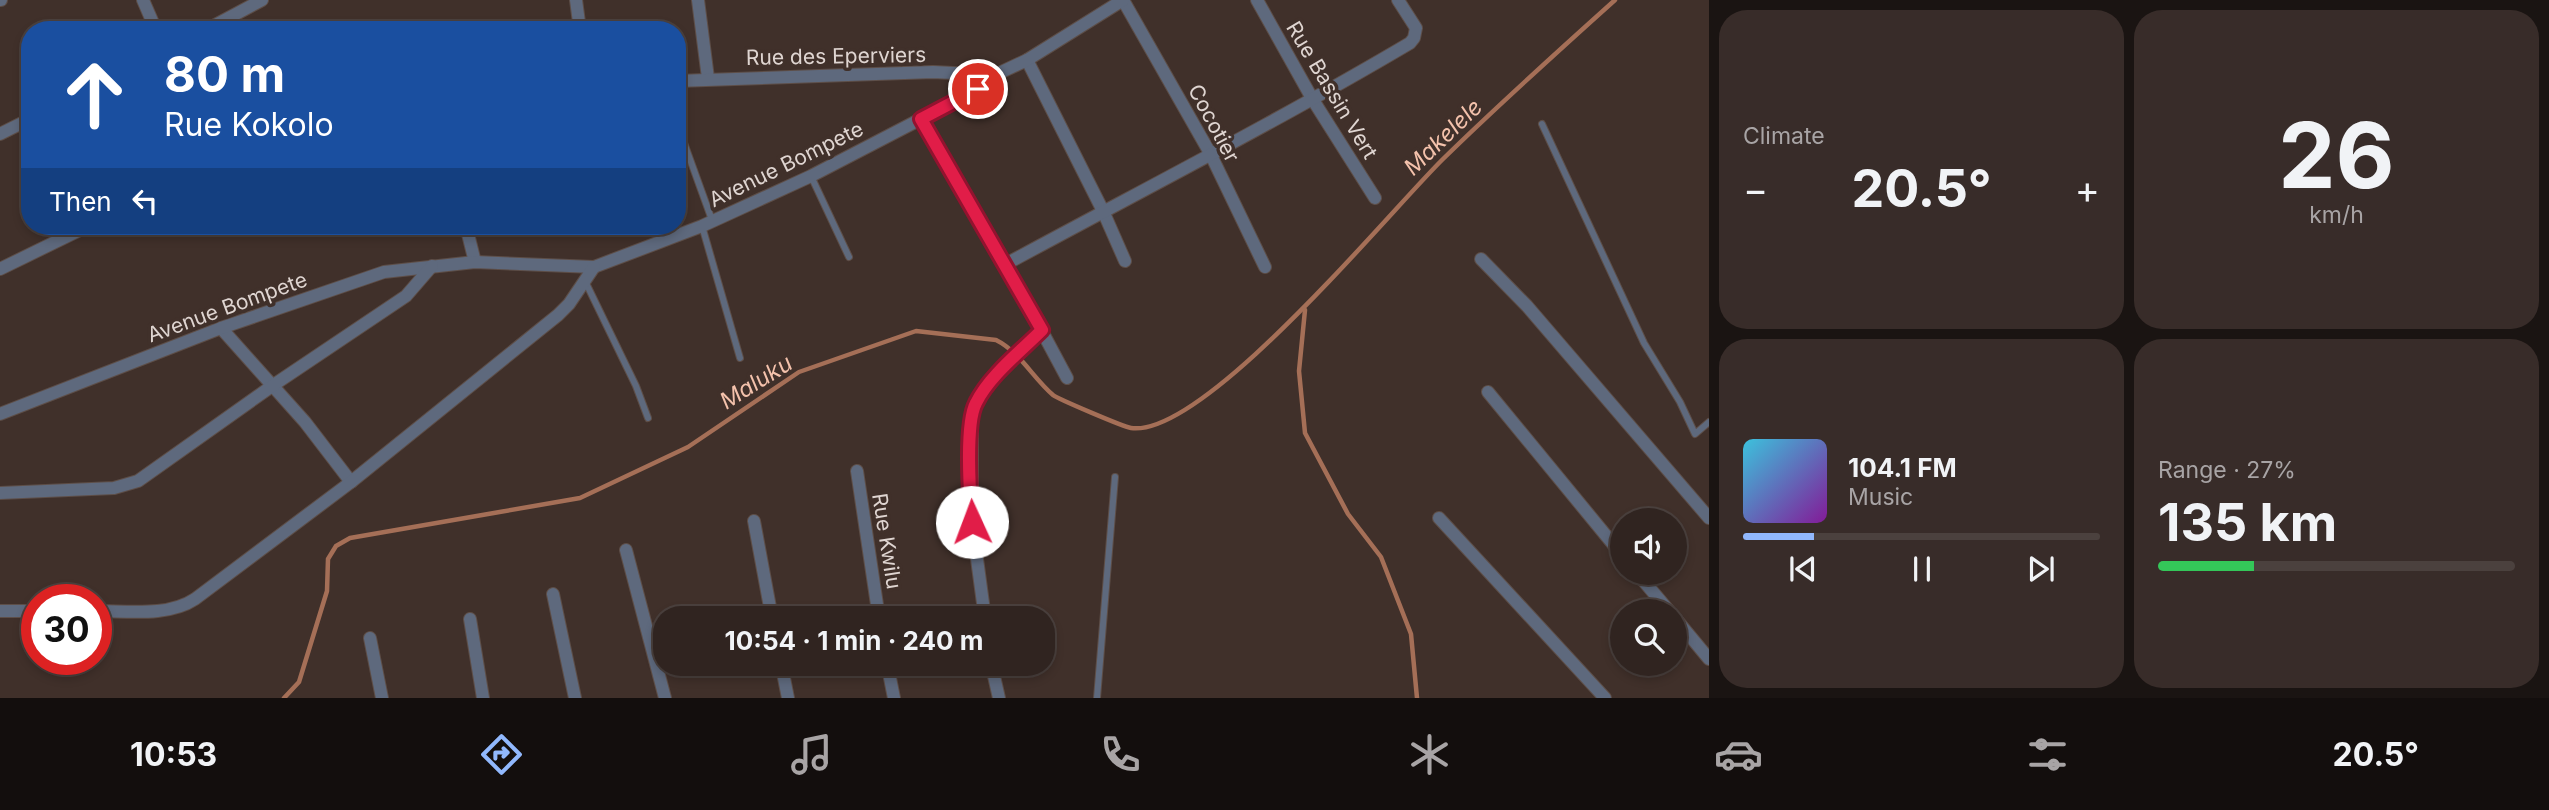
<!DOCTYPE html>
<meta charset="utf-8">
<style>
:root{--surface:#302420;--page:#382c29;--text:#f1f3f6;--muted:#a8a4a5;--line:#4b413e;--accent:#91b8fd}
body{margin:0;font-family:Inter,sans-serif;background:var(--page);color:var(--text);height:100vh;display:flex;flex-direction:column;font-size:26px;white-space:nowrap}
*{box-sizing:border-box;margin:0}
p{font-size:23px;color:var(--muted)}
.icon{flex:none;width:38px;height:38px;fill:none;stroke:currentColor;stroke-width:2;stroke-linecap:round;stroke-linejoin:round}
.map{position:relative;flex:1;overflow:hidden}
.sheet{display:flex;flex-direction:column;gap:10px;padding:10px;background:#1a1412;width:840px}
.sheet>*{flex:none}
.top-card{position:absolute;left:21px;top:21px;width:665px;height:214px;border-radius:28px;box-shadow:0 4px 10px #0003,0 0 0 2px var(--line);background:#1a4fa0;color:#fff;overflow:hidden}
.fabs{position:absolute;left:1610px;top:508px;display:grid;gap:14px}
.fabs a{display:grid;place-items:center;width:77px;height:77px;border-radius:50%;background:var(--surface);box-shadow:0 4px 10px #0003,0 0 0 2px var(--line);font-size:35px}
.speed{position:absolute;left:21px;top:584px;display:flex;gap:14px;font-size:35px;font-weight:700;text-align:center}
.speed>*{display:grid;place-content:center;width:91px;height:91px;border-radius:50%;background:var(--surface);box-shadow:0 4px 10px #0003,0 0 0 2px var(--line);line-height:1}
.speed .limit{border:10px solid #d22;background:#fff;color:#111}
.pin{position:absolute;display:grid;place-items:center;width:60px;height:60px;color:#fff;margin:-30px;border:4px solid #fff;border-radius:50%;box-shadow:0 2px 7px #0007}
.me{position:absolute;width:77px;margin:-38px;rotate:358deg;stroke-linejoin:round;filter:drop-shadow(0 0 5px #0008)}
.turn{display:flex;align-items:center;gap:24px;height:147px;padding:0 28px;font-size:32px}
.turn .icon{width:91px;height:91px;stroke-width:2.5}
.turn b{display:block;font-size:49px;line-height:60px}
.then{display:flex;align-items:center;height:66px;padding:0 28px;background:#0003;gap:14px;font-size:26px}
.big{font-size:52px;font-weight:700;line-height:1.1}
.sheet .card{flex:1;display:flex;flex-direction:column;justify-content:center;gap:10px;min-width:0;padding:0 24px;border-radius:28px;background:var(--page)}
.sheet .dial{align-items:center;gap:0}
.dial b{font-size:91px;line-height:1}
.song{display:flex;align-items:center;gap:21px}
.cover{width:84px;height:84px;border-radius:10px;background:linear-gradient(135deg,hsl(190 70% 55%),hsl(290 70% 35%))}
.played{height:7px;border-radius:4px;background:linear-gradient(90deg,var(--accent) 20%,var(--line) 20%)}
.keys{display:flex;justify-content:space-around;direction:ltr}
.heat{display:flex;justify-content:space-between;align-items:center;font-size:38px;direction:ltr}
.charge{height:10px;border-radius:5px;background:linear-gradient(90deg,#34c759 27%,var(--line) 0)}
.sheet .tiles{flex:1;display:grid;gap:10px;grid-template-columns:repeat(2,1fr)}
.trip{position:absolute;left:653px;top:606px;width:402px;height:70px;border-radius:28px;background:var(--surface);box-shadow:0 4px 10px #0003,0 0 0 2px var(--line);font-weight:700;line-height:70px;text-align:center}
.menu{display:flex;height:112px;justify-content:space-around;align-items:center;background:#130e0d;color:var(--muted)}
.menu .icon{width:49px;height:49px}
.menu .selected{color:var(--accent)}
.menu b{font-size:32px;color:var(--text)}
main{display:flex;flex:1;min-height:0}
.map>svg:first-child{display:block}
</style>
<main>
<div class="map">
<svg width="1709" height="698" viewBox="0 0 1709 698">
<rect width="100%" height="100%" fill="#40302a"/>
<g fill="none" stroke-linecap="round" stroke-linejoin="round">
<g stroke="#a56f57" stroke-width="4.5">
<polyline points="1305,310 1299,371 1305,433 1348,514 1381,557 1411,634 1417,698"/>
<path d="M284 698 299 682 327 591 328 559 336 546 350 538 580 498 688 447 799 372 916 331 996 340C1020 352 1033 378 1053 395 1058 399 1124 427 1131 428 1204 438 1389 212 1443 159 1499 104 1557 52 1615 0"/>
</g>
<g stroke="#5d4e48" stroke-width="8">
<g id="service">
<polyline points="677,81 683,140 712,220"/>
<polyline points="1542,124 1644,343 1680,402 1695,434 1709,422"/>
<polyline points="811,176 849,257"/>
<polyline points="702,226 740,358"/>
<polyline points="585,281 636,386 648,418"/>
<polyline points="1097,698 1115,477"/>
</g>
</g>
<g stroke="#5d4e48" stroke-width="14">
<g id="minor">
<polyline points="0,0 1,0"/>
<polyline points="143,0 156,30"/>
<polyline points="576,0 580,30"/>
<polyline points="698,0 708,78"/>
<polyline points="1123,0 1210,153 1265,267"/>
<polyline points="1257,0 1313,100 1375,198"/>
<polyline points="206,30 262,0"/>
<polyline points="1027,60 1103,211 1125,261"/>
<polyline points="677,81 933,72 995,75"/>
<polyline points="921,119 1006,264 1067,378"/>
<polyline points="0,134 30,119"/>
<polyline points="466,226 475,262"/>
<polyline points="1481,259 1527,306 1709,518"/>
<path d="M1006 264C1141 191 1278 121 1410 43L1414 38 1416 28 1398 0"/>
<polyline points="0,269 88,226"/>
<polyline points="221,328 305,422 351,482"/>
<polyline points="1488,392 1622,555"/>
<polyline points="0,414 221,328 384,272 475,262 594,267 702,226 811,176 969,94 995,75 1027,60 1123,0"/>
<polyline points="857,471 879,618"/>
<polyline points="0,493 114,488 138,481 272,386 406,296 432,266"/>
<polyline points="1439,518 1605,698"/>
<polyline points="754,521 772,618"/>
<polyline points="626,550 665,698"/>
<polyline points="1636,572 1669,611"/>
<polyline points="553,594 575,698"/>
<polyline points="0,611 37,611"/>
<path d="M96 611C128 611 168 617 195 599L351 482 558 315 569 304 594 267"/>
<path d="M985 618 972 522V413C981 383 1019 352 1042 330"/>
<polyline points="1675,618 1709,659"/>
<polyline points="470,619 483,698"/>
<polyline points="370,638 382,698"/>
<polyline points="781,663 788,698"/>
<polyline points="887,663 894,698"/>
<polyline points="991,663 999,698"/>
</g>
</g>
<use href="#service" stroke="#5e697d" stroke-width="6"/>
<use href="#minor" stroke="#5e697d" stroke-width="12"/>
</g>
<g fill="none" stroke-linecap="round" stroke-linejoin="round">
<g stroke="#92132f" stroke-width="18">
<path id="route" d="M972 522C970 497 965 423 976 403 989 376 1021 351 1042 330L921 119 978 89"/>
</g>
<use href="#route" stroke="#e11d48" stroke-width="12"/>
</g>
<g text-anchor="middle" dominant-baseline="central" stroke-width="7" stroke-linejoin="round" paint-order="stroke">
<g font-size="21" fill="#dfd5d1" stroke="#40302a">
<text transform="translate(836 56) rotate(-1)">Rue des Eperviers</text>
<text transform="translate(1332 90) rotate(59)">Rue Bassin Vert</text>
<text transform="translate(1214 123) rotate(62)">Cocotier</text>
<text transform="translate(786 164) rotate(-26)">Avenue Bompete</text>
<text transform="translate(227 307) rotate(-20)">Avenue Bompete</text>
<text transform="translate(887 541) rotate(81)">Rue Kwilu</text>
</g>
<g font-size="23" font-style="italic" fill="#f4c2ac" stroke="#40302a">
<text transform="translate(1443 137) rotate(-44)">Makelele</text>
<text transform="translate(756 382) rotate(-32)">Maluku</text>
</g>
</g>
</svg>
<div class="fabs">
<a><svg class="icon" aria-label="sound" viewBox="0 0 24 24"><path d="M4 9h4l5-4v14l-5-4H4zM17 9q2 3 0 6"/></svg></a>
<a><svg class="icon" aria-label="search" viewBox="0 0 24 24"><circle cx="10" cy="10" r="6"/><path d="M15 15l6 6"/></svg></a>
</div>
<div class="speed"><div class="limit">30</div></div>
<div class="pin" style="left:978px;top:89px;background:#d93025"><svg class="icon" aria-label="arrive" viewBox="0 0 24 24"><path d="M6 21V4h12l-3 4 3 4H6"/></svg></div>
<svg class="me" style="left:972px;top:522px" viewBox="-20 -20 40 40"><circle r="19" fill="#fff"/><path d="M0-13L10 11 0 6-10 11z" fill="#e11d48"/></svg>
<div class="trip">10:54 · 1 min · 240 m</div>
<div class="top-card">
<div class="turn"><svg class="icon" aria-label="ahead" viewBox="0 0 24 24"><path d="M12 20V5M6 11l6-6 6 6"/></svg><div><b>80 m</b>Rue Kokolo</div></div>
<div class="then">Then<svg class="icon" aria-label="left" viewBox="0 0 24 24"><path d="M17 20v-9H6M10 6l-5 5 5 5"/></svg></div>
</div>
</div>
<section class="sheet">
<div class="tiles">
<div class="card"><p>Climate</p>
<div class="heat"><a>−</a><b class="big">20.5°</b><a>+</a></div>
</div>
<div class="card dial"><b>26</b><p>km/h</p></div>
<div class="card">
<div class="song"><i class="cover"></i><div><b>104.1 FM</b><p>Music</p></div></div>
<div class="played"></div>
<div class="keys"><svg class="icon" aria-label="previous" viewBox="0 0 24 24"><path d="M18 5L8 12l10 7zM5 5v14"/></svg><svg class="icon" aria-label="pause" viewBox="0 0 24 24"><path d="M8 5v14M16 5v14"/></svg><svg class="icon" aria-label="next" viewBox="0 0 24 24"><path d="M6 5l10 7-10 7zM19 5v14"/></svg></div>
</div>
<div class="card"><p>Range · 27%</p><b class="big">135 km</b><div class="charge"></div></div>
</div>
</section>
</main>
<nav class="menu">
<b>10:53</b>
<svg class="icon selected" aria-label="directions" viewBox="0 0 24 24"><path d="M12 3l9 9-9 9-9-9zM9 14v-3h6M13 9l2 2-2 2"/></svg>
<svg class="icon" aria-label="music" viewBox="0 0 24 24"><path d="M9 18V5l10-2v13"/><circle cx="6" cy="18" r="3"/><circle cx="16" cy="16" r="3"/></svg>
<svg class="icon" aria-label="phone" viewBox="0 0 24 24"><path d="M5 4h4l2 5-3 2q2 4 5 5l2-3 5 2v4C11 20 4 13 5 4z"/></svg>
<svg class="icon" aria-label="climate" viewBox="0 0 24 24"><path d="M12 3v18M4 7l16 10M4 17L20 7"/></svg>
<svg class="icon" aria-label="car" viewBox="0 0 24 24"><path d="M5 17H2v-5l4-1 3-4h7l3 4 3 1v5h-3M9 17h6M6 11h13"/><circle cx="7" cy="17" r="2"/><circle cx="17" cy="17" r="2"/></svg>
<svg class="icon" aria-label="filters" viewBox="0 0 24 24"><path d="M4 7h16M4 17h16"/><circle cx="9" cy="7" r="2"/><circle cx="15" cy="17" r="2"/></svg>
<b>20.5°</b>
</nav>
